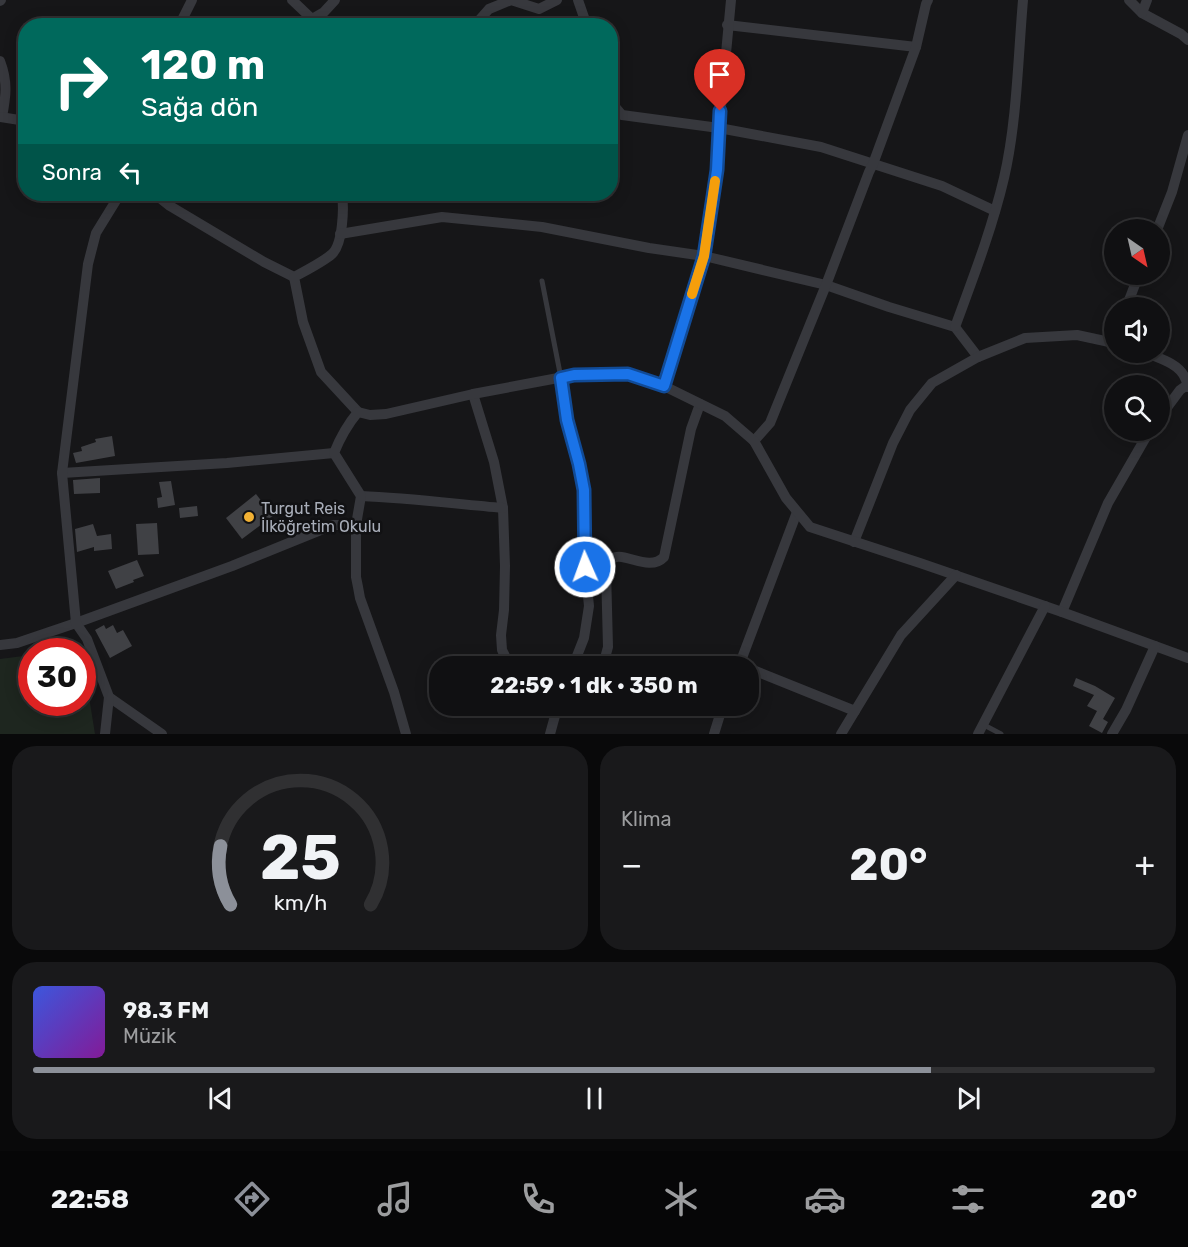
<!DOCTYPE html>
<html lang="tr">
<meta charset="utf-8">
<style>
:root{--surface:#101012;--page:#19191b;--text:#f1f3f6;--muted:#9c9d9f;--line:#303032;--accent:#8c9099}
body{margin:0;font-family:Rubik,sans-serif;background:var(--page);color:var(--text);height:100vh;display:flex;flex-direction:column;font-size:22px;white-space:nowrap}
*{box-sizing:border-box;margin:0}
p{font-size:20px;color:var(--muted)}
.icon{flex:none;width:33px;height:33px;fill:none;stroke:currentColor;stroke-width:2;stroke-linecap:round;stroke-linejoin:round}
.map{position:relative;height:734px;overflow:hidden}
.sheet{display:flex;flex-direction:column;gap:12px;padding:12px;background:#09090a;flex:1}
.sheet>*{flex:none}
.top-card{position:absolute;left:18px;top:18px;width:600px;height:183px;border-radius:24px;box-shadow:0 3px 15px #0003,0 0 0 2px var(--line);background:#00695c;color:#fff;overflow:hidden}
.needle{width:39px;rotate:146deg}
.controls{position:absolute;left:1104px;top:219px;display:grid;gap:12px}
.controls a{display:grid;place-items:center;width:66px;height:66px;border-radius:50%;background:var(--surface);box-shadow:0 3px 15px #0003,0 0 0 2px var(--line);font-size:30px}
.speed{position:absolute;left:18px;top:638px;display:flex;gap:12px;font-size:30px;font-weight:700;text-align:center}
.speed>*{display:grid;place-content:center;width:78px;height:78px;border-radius:50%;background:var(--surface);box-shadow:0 3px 15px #0003,0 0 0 2px var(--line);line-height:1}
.speed .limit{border:9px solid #d22;background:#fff;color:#111}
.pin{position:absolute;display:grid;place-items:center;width:51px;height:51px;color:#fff;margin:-62px -26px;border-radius:50% 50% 50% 0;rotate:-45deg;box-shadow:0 0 6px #0007}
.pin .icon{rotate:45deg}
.me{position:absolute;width:66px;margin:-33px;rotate:358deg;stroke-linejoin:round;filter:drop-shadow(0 0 4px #0008)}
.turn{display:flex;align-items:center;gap:21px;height:126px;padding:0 24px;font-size:27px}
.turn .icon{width:78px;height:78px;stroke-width:2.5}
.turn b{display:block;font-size:42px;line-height:51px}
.then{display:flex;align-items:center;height:57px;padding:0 24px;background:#0003;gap:12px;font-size:22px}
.big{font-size:45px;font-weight:700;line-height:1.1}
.sheet .widget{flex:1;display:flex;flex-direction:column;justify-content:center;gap:9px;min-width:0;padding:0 21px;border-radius:24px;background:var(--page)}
.sheet .dial{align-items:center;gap:0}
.dial svg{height:156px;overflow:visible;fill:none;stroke:var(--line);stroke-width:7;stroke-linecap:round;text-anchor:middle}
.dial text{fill:var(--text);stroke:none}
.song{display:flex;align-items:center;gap:18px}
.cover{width:72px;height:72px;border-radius:9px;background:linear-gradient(135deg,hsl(230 70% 55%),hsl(290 70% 35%))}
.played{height:6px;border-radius:3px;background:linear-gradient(90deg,var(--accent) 80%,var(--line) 80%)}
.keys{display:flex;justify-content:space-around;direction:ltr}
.heat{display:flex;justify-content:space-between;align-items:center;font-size:33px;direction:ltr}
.sheet .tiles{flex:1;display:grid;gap:12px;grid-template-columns:1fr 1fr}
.widget:last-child{grid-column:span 2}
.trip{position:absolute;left:429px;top:656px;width:330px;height:60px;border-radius:24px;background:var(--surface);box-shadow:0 3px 15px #0003,0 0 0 2px var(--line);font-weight:700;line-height:60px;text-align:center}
.tab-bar{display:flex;height:96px;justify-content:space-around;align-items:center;background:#060607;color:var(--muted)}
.tab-bar .icon{width:42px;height:42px}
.tab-bar .current{color:var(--accent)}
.tab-bar b{font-size:27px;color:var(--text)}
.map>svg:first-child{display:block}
</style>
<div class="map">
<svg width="1188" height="734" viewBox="0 0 1188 734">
<rect width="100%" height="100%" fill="#161618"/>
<polygon fill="#1e261f" points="31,655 32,702 82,702 83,672 86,678 95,734 0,734 0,659"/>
<g fill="#404145">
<polygon points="112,436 115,456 76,463 73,453 82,451 81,447 96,442 95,439"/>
<polygon points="100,478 100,493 74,494 73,480"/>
<polygon points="171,481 175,505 158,508 157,498 162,497 159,482"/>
<polygon points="256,494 273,516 242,539 226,518"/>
<polygon points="197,506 198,516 180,518 179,508"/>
<polygon points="157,523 159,554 138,555 136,524"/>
<polygon points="93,524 97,536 111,534 112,549 94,551 94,547 77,552 75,529"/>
<polygon points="137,560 144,576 133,580 134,582 116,589 108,571"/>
<polygon points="104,625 106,629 113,625 117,633 123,630 132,646 110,658 95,630"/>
<polygon points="1076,678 1095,686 1115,698 1103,719 1108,722 1102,733 1089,726 1097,711 1087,706 1094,695 1073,686"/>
</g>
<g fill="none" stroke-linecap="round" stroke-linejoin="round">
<g stroke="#37383d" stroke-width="5">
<polyline points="542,281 561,378"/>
<polyline points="984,725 1001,734"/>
</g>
<g stroke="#37383d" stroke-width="10">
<polyline points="292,0 312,19 324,12 335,0"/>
<polyline points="578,0 587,26"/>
<polyline points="1129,0 1142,13 1181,34 1188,40"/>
<polyline points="0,1 1,0"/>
<polyline points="1142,13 1147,0"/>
<polyline points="727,25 916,47"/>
<polyline points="179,26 192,0"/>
<polyline points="474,26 489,9 511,0 539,9 557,0"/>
<path d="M0 61C8 82 6 96 2 117"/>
<polyline points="610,101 622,115 719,128 821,147 942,186 995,211"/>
<polyline points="0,117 26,121"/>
<polyline points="155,194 170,206 264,262 294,277"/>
<path d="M342 194C344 208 343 244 332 254 323 262 305 271 294 277L303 322 321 372 358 412"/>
<polyline points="1157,230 1172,192 1188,135"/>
<polyline points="340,234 442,217 542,227 649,248 704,256 826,285 889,307 955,327 978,357"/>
<polyline points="1126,308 1139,274"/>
<path d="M955 327C973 278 992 229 1004 178 1017 122 1018 58 1023 0"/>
<path d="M1144 352C1158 358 1179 363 1185 378 1187 381 1187 384 1188 387"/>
<polyline points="561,378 567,420 579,464 584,490 585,567 589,606 584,638 573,666"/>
<polyline points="664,386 704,256 717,170 719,128 731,0"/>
<polyline points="473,394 494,462 503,508 505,566 504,610 501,635 502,650 510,666"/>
<polyline points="1160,417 1180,390 1187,385"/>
<polyline points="754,441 770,423 826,285 869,172 873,164 916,47 926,4 928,0"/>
<polyline points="62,473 227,463 334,453"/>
<path d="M361 496C409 498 456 504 503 508"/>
<polyline points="854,542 893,443 910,410 932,383 978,357 1025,338 1077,335 1114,343"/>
<polyline points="1062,612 1108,503 1150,430"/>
<polyline points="0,645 17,643 76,623 232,566 333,525 356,525"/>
<polyline points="605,658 641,666"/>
<path d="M600 666 605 658 608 647 606 570C607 567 608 563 610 561 619 547 648 574 664 557L691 429 700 404"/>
<polyline points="739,666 797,512"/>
<polyline points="748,668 855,711"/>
<polyline points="109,697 162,734"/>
<polyline points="105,734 109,697 87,639 76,623 62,473 88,264 96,233 120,194"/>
<path d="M406 734 394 692 360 598 358 587 356 577V525L361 496 334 453C340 438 348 424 358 412L370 415 386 414 473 394 574 375 628 374 664 386 725 416 754 441 786 498 810 527 920 563 1062 612 1188 658"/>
<polyline points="550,734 558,705"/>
<polyline points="714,734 723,705"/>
<polyline points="841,734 901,635 956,575"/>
<polyline points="978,734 1045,606"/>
<polyline points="1112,734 1126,710 1155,646"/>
</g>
</g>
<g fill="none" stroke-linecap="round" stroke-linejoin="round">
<g stroke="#114b97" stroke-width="15">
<polyline id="route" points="585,567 584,490 579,464 567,420 561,378 574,375 628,374 664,386 704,256 717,170 720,111"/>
</g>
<use href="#route" stroke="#1a73e8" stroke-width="10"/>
<polyline stroke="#f59e0b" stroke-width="10" points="692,294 704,256 715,181"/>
</g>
<circle fill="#f2b134" stroke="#111113" stroke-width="2" cx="249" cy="517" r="6"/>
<g text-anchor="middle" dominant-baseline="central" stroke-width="5" stroke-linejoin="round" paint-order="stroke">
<g font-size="16" fill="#a8adb8" stroke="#111113" text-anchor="start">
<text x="261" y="508">Turgut Reis<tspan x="261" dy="18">İlköğretim Okulu</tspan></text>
</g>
</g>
</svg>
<div class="controls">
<a><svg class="needle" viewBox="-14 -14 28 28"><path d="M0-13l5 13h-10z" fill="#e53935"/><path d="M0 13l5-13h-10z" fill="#9c9d9f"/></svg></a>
<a><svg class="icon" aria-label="sound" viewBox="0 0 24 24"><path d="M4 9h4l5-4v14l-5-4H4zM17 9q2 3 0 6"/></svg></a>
<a><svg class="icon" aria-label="search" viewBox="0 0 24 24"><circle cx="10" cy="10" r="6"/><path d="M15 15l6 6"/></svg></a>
</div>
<div class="speed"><div class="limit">30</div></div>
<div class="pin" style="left:720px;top:111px;background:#d93025"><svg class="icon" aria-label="arrive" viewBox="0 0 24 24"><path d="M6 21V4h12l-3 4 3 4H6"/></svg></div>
<svg class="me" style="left:585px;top:567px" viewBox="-20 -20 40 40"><circle r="17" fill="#1a73e8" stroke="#fff" stroke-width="3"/><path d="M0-11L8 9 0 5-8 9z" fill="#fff"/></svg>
<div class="trip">22:59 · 1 dk · 350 m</div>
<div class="top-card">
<div class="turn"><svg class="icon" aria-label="right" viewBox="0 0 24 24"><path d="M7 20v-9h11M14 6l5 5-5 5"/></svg><div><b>120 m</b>Sağa dön</div></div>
<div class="then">Sonra<svg class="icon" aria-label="left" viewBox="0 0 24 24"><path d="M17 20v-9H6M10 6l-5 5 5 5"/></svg></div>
</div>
</div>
<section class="sheet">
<div class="tiles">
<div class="widget dial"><svg viewBox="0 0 100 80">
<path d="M14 69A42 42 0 1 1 86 69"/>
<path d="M14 69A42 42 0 0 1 9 39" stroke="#8c9099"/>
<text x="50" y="56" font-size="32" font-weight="700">25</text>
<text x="50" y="72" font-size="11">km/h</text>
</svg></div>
<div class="widget"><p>Klima</p>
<div class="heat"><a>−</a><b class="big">20°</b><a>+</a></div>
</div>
<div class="widget">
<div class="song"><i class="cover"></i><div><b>98.3 FM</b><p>Müzik</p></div></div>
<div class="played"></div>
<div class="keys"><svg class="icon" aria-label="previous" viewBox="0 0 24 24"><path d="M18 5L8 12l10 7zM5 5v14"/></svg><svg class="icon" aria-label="pause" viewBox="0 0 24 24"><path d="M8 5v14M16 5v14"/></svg><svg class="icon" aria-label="next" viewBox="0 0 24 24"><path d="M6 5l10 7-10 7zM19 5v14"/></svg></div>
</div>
</div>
</section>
<nav class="tab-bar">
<b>22:58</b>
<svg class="icon current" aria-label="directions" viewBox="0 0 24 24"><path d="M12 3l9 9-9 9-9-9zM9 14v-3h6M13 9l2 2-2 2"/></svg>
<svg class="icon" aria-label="music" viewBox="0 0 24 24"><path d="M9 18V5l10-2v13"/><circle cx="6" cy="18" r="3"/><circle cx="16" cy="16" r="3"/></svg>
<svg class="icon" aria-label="phone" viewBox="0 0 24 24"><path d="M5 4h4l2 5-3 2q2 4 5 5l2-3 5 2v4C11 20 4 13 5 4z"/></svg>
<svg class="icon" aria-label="climate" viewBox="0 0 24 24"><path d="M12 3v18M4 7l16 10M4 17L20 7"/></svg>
<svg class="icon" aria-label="car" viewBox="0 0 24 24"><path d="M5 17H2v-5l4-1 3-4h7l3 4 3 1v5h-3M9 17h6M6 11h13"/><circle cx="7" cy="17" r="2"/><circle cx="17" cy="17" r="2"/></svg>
<svg class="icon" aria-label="filters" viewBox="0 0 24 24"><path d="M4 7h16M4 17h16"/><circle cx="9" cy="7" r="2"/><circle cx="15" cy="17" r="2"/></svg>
<b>20°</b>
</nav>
